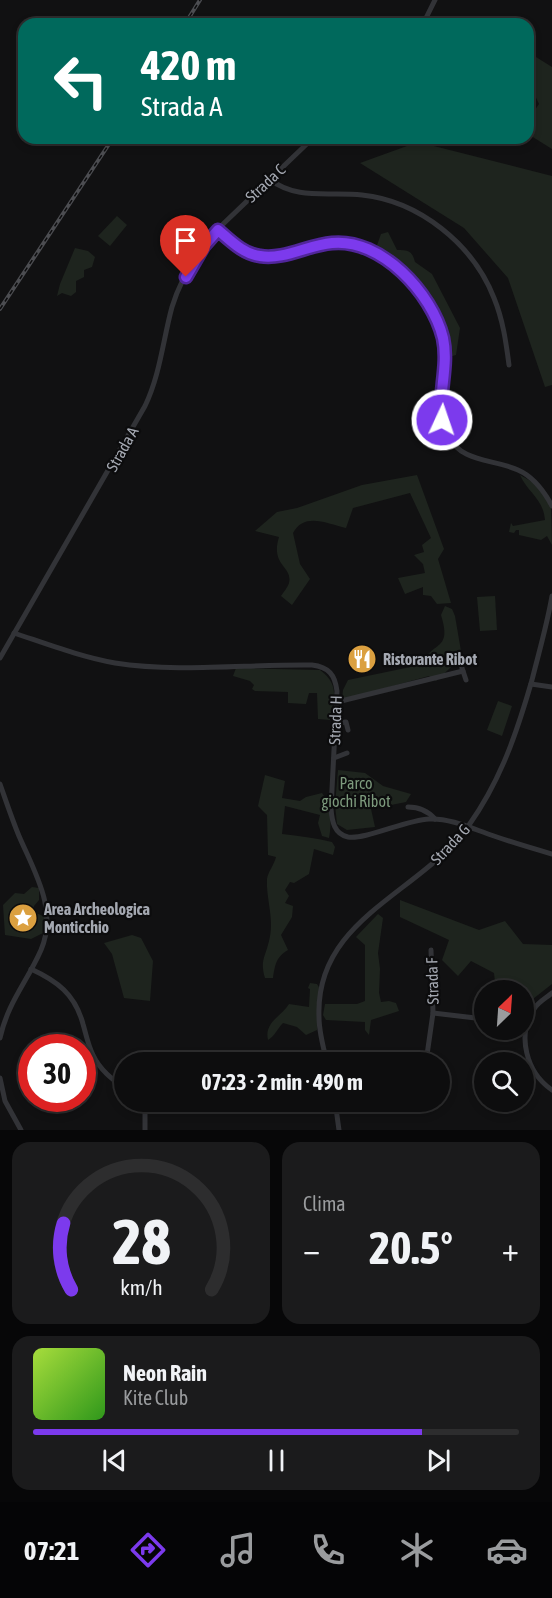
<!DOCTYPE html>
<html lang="it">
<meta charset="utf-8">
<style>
:root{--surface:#0d0d0e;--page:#1b1b1c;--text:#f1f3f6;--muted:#9a9c9e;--line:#2d2d2e;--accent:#7c3aed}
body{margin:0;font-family:"Asap Condensed",sans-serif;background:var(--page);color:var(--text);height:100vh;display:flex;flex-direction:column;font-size:22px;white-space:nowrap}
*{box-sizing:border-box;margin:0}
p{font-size:20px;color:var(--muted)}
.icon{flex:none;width:33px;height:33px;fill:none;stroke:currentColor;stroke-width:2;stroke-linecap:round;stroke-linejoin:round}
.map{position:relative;height:1130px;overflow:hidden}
.drawer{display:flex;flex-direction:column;gap:12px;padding:12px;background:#070708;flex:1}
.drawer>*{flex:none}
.guide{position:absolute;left:18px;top:18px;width:516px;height:126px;border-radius:18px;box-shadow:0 3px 9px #0003,0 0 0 2px var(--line);background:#00695c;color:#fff;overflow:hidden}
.needle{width:39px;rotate:25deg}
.controls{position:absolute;left:474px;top:980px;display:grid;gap:12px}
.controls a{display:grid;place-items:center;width:60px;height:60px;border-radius:50%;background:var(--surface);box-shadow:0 3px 9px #0003,0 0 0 2px var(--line);font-size:30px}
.speed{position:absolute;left:18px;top:1034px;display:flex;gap:12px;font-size:30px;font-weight:700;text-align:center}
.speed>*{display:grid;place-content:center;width:78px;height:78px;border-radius:50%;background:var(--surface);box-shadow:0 3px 9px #0003,0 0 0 2px var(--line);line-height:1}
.speed .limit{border:9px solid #d22;background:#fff;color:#111}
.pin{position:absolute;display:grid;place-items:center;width:51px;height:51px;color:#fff;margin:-62px -26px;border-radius:50% 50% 50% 0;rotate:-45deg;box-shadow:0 0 6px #0007}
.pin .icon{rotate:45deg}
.me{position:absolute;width:66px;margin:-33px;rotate:3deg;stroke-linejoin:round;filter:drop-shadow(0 0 4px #0008)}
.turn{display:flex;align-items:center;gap:21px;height:126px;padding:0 24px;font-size:27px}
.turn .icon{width:78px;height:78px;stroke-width:2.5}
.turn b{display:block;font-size:42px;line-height:51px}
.big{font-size:45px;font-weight:700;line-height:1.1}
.drawer .tile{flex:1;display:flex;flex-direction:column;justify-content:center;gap:9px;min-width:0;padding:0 21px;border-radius:18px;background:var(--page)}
.drawer .dial{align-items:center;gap:0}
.dial svg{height:156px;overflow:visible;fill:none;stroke:var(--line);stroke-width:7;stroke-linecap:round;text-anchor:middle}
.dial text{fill:var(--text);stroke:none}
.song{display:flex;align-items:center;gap:18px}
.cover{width:72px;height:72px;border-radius:9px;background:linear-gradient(135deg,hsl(80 70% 55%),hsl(110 70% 35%))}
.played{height:6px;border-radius:3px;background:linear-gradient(90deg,var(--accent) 80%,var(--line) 80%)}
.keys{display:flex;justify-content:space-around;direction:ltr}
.heat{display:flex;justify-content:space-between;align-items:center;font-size:33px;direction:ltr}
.drawer .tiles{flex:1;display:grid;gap:12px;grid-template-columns:1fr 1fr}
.tile:last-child{grid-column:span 2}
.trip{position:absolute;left:114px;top:1052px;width:336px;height:60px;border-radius:30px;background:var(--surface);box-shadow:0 3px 9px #0003,0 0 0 2px var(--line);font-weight:700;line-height:60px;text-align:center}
.menu{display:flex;height:96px;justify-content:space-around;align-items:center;background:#050506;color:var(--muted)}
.menu .icon{width:42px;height:42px}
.menu .current{color:var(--accent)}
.menu b{font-size:27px;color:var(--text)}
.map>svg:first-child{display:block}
</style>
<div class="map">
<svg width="552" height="1130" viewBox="0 0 552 1130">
<rect width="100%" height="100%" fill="#111112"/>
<g fill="#1e241e">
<polygon points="528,52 552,67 552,149 528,134 528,114 532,114 539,104 528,81"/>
<polygon points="418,142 552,176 552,385 545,387 508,278 464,228 360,163"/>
<polygon points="117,216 127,225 110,246 98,236"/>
<path d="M388 232 397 250C409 250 412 251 415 262L432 274 460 328 456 355 445 358C440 312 410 278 375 251L381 234Z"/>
<polygon points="75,248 88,251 95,257 92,267 84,270 84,277 76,281 76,292 71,296 62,293 57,296 60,284"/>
<path d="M417 475 444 549 438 559 451 603 437 604 431 596 423 595V587L405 594 398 578 425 573 423 564 414 555 424 552 422 545 431 538 410 493 353 508 346 528C326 523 304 512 293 533L300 564 310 579 292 605 281 596C283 593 288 587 289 583 293 566 270 566 279 537L255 531 277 512 297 508 362 485Z"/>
<path d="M520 475 536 484 551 506 552 545 547 536 541 540 519 535V530H516L514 533 509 532 511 523 513 526 545 520C543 498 528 493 520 475Z"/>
<polygon points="495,596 497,630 480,631 477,597"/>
<path d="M445 606 452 609 455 616 462 657 436 681 429 676 342 700 343 690 348 680 420 665C434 640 452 651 441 615Z"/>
<path d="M236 668 320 670C340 685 334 698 330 720L318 719 317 693H309L306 704 288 703V692L255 691 252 689 254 685 250 681 233 676Z"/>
<polygon points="498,701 512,706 502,736 487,730"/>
<polygon points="338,770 365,773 383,786 411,794 406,802 371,809 375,827 347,830 337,824 335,805"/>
<path d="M265 775 285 781 282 798 300 801 306 797 322 793C331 804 332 824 329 838L322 836 318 823 320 815 285 806 282 834C299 836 315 838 332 842L335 847 333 855 314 849 309 874 294 883 290 882 285 890 289 896 285 903 293 906 292 917 281 935 288 950C276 957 275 965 273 978H265C260 960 265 958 269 941 275 920 266 900 267 879 268 872 274 865 276 857L268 855 267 815 258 806Z"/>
<polygon points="32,887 39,888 39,900 34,906 33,912 46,917 45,932 31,939 5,935 3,905 15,893 24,894"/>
<polygon points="400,900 479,930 505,921 523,944 552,945 552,984 524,1006 524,990 496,990 494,973 471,961 458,976 442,960 449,940 400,917"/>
<polygon points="378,914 383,918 378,953 380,969 379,993 381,1002 389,1001 396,1003 399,1011 371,1020 369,1035 365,1030 365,1022 326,1020 323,1015 325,1004 357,1004 365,1001 365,945 356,937"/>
<polygon points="132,935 141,938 153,961 150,1001 124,998 112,954 104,943"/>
<path d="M310 983 317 984 320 989 317 1030 306 1035 297 1027 283 1023C277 1029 275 1036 268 1040 264 1022 281 1017 289 1004L309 1007 310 989 308 988Z"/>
</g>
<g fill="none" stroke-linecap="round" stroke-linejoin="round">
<g stroke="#323337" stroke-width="5">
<polyline points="423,24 435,0"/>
<path d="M269 179C298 201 329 191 362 195 419 201 473 244 494 298 503 320 506 342 509 365"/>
<path d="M217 230C229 239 241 251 255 255 267 259 279 255 291 252 318 245 344 237 371 250 401 263 431 300 441 331 445 344 446 358 445 372 444 393 437 415 447 435 463 464 492 458 518 470 534 477 544 491 552 506"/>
<path d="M14 633C47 644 81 657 115 663 179 673 248 664 312 665 329 667 335 675 337 691L331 809C332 821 334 834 348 837 365 840 406 820 429 819 450 818 471 828 491 835 511 842 531 848 552 854"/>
<path d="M0 658 145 406C160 375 163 340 172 307 181 277 200 249 221 226L313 138"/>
<polyline points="459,659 466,680"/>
<polyline points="531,684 552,687"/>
<polyline points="337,702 463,671"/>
<polyline points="336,723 346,722 348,730"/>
<polyline points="334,758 347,753"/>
<path d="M0 784C6 801 12 819 19 836 35 873 58 910 41 950 27 982 8 1002 0 1038"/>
<path d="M408 807C419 807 428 811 435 819"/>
<path d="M31 969C57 981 75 994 83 1024 86 1034 88 1045 93 1055 100 1070 112 1079 124 1088"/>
<path d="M552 993C546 998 538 1002 534 1009 516 1036 527 1073 552 1090"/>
<polyline points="433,1013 484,1019"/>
<path d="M327 1062C323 1047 319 1032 319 1017 315 918 420 894 469 825 501 780 517 732 532 680 539 652 547 625 552 596"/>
<polyline points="426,1062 433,1013 431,950"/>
<polyline points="0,1078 5,1101 21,1130"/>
<polyline points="138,1101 145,1113 145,1130"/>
<polyline points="335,1101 339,1130"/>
</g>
<g stroke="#4c4d51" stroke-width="4">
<g id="rail">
<polyline points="185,24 200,0"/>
<polyline points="0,309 113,138"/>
</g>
</g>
<use href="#rail" stroke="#0c0c0d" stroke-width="1.5" stroke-dasharray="4.5" stroke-linecap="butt"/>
</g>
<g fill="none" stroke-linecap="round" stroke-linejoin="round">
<g stroke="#51269a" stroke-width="15">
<path id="route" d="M186 277 204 246 218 230C230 240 243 254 260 256 284 260 308 245 332 243 381 238 432 293 443 338 449 366 438 393 442 420"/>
</g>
<use href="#route" stroke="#7c3aed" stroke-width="10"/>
</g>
<defs>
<g id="restaurant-disc" transform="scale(1.5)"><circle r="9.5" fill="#dba040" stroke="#0c0c0d"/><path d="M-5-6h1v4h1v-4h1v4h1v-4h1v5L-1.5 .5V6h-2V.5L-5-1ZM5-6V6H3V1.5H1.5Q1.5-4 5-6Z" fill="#fff"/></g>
<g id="sight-disc" transform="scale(1.5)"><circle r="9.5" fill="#dba040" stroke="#0c0c0d"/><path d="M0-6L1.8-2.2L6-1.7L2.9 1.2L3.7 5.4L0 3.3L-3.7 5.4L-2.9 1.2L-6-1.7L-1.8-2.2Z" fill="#fff"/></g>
</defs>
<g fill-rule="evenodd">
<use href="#restaurant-disc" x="362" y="659"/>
<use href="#sight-disc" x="23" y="918"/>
</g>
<g text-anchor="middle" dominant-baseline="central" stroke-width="4.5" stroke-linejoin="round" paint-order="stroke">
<g font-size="16" fill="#a4a8b1" stroke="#0c0c0d">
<text transform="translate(265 183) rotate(-43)">Strada C</text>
<text transform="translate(122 449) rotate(-61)">Strada A</text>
<text transform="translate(335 720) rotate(-88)">Strada H</text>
<text transform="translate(450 844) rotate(-47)">Strada G</text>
<text transform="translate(432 981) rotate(-92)">Strada F</text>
</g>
<g font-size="16" font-weight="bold" fill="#a4a8b1" stroke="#0c0c0d" text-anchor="start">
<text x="383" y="659">Ristorante Ribot</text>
<text x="44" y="909">Area Archeologica<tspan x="44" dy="18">Monticchio</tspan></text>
</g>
<g font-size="16" fill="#7d9a7d" stroke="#0c0c0d">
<text x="356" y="783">Parco<tspan x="356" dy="18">giochi Ribot</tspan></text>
</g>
</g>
</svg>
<div class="controls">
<a><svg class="needle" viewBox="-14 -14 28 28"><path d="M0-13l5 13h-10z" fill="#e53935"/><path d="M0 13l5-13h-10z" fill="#9a9c9e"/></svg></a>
<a><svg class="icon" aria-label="search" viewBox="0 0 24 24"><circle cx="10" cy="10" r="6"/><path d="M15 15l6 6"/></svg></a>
</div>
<div class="speed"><div class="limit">30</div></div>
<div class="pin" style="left:186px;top:277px;background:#d93025"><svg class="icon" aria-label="arrive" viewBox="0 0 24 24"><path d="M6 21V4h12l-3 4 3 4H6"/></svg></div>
<svg class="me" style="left:442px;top:420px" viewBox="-20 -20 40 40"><circle r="17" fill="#7c3aed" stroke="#fff" stroke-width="3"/><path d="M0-11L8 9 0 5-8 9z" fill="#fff"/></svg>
<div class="trip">07:23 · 2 min · 490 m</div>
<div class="guide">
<div class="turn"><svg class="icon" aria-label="left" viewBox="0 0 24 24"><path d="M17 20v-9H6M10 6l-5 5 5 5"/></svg><div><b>420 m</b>Strada A</div></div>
</div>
</div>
<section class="drawer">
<div class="tiles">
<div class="tile dial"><svg viewBox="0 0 100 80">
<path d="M14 69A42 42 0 1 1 86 69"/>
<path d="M14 69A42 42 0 0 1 10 35" stroke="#7c3aed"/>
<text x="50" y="56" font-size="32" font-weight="700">28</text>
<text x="50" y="72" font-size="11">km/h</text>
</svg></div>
<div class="tile"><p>Clima</p>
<div class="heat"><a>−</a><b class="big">20.5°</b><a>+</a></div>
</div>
<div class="tile">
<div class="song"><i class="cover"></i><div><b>Neon Rain</b><p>Kite Club</p></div></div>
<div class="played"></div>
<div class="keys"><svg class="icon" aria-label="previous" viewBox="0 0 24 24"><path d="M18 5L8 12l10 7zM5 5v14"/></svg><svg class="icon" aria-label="pause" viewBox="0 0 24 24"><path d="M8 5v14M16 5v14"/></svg><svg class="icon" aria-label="next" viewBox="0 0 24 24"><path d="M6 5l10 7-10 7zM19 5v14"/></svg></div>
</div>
</div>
</section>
<nav class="menu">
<b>07:21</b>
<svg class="icon current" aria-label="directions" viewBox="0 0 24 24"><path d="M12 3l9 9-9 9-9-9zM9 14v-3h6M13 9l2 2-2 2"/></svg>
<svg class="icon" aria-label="music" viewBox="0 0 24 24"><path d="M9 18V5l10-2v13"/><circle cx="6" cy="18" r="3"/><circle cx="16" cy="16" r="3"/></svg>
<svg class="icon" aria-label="phone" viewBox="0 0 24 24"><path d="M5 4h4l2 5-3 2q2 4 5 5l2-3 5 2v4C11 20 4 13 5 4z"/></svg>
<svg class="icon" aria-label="climate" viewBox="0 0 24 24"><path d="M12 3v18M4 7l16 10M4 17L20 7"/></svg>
<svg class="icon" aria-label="car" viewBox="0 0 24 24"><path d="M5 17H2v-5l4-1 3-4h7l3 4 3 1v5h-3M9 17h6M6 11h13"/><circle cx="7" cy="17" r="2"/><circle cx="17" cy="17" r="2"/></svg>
</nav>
